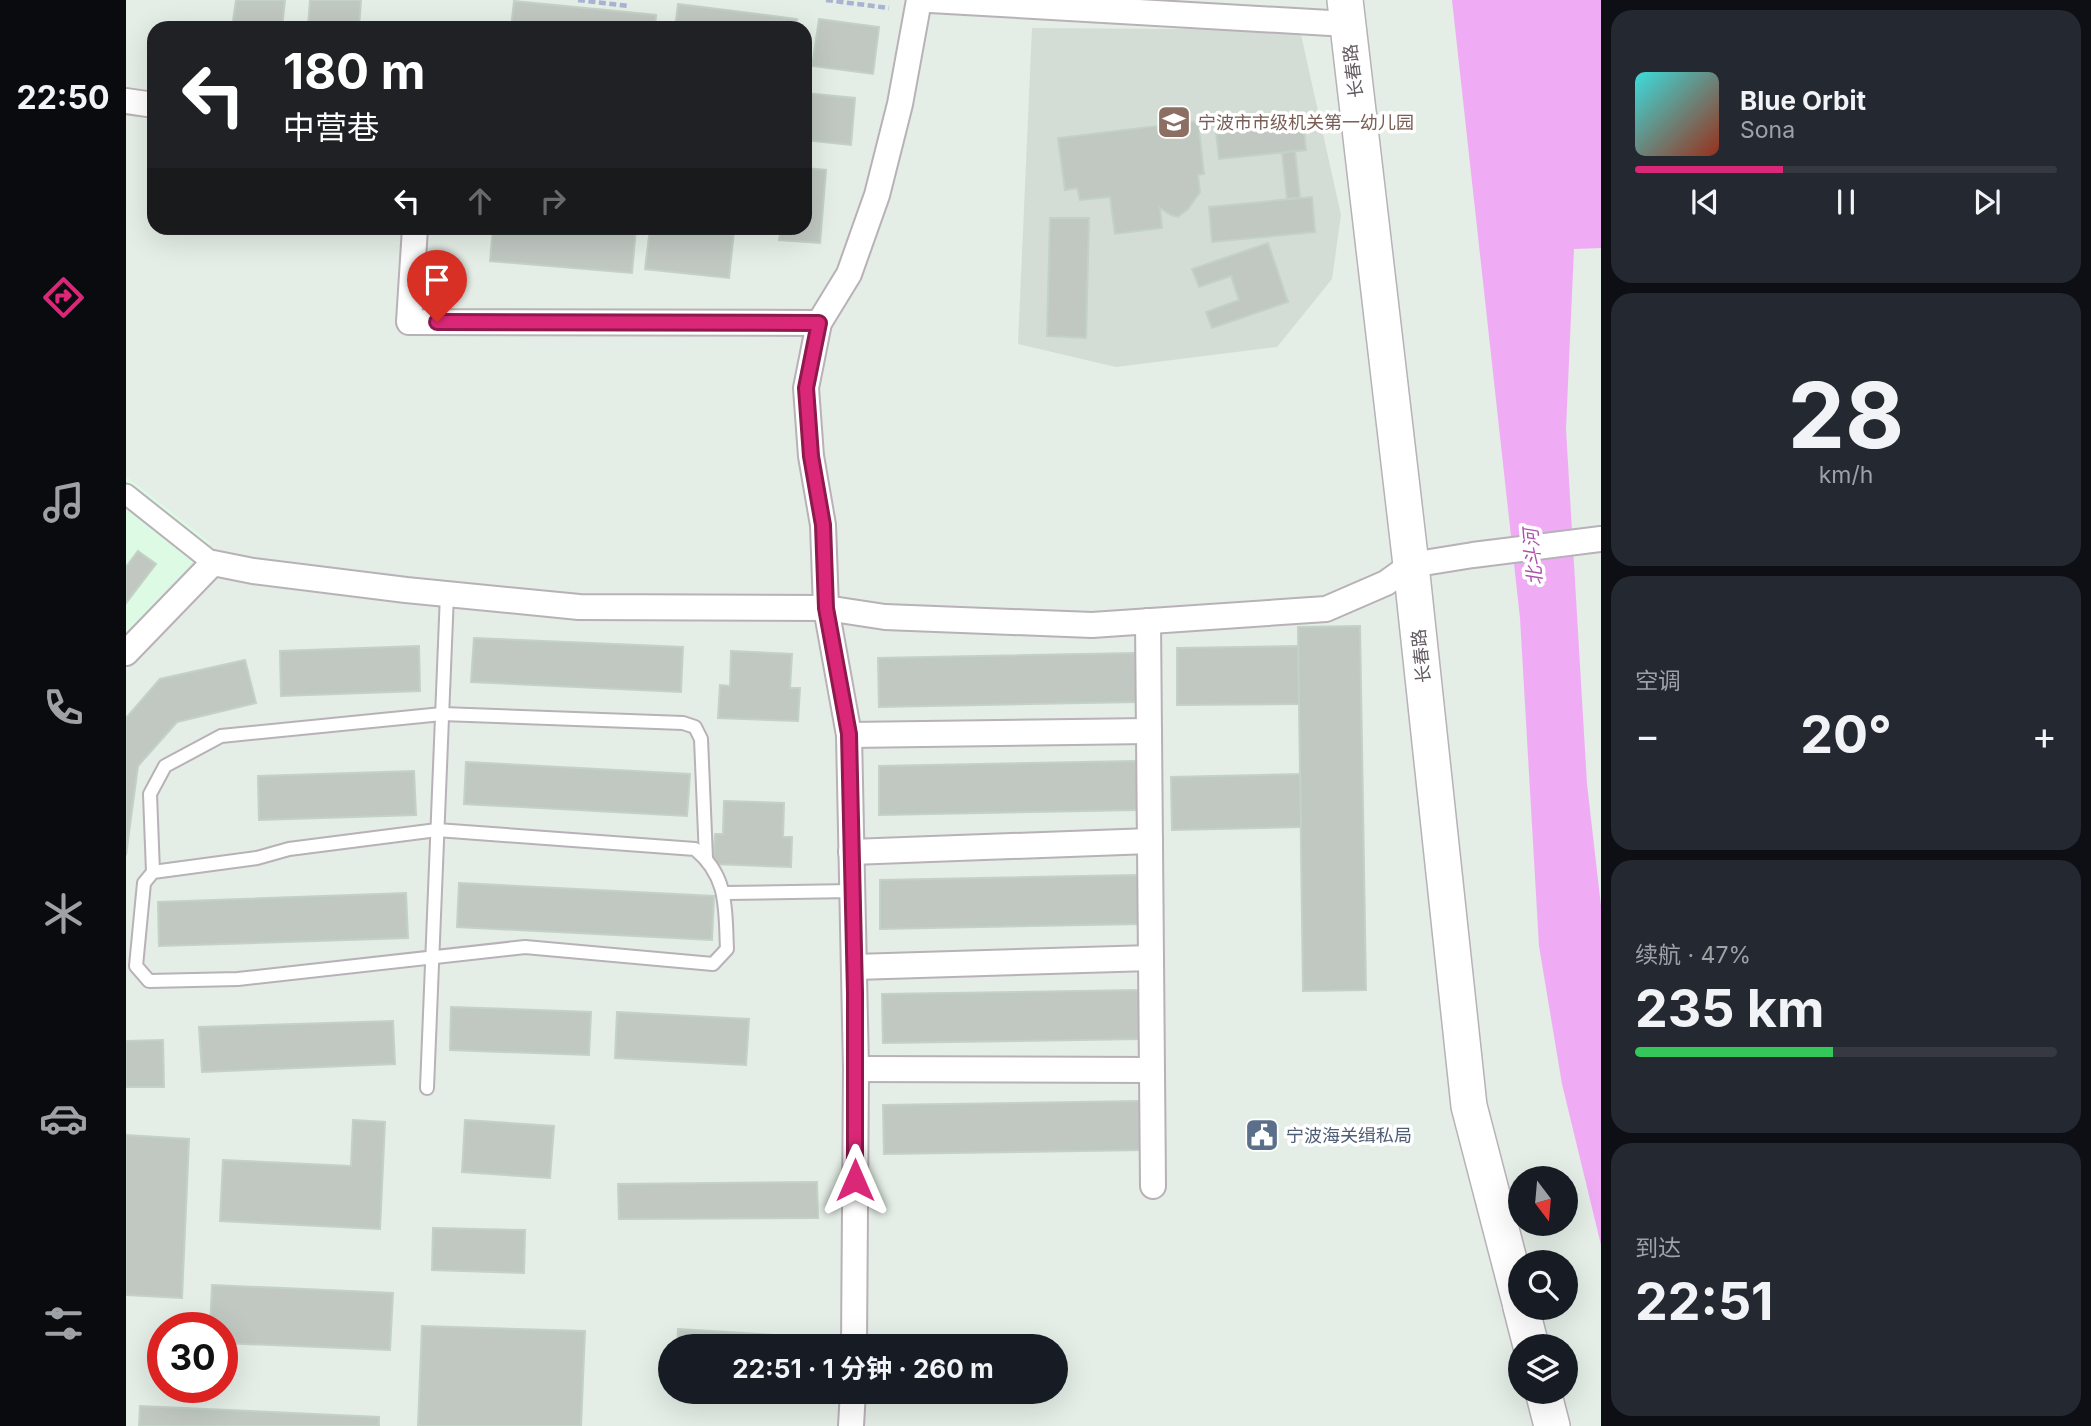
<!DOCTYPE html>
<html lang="zh">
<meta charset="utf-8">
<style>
:root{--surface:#171b24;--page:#242831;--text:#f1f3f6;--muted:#9ea1a6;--line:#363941;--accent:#db2777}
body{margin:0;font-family:Inter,"Noto Sans SC",sans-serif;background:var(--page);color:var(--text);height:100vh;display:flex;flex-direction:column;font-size:26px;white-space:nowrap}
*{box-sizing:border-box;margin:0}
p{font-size:23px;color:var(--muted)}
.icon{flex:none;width:38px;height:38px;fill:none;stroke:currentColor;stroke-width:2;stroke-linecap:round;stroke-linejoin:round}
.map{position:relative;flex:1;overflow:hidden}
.drawer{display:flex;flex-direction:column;gap:10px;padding:10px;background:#0d0f14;width:490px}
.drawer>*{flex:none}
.top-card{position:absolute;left:21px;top:21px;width:665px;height:214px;border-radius:21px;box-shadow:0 7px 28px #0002;background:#202124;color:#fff;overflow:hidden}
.needle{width:46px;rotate:164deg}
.fabs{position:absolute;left:1382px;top:1166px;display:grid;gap:14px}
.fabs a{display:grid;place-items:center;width:70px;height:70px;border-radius:50%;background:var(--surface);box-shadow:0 7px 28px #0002;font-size:35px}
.speed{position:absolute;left:21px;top:1312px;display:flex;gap:14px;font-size:35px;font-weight:700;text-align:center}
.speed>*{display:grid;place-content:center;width:91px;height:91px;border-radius:50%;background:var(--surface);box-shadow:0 7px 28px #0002;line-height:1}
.speed .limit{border:10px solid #d22;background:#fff;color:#111}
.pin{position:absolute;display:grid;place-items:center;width:60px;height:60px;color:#fff;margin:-72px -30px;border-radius:50% 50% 50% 0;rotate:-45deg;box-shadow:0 0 7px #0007}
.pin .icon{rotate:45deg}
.me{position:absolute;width:77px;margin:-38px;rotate:0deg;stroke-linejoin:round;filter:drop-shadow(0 0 5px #0008)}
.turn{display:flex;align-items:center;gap:24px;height:147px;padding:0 21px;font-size:32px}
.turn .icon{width:91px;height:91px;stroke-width:2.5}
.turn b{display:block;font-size:49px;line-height:60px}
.lanes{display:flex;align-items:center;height:66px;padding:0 21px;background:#0003;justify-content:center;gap:35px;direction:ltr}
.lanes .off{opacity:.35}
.big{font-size:52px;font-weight:700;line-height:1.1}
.drawer .card{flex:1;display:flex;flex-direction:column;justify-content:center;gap:10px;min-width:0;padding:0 24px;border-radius:21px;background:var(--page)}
.drawer .dial{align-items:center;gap:0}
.dial b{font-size:91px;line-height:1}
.song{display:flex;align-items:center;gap:21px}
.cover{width:84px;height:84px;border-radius:10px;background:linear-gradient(135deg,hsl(180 70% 55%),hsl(10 70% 35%))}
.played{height:7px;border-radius:4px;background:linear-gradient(90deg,var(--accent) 35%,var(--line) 35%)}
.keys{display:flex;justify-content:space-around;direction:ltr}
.heat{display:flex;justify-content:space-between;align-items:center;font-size:38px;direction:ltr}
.charge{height:10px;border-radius:5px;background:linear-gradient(90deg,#34c759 47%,var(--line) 0)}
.trip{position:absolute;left:532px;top:1334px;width:410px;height:70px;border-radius:35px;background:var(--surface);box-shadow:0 7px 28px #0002;font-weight:700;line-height:70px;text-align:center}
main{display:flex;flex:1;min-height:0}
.tab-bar{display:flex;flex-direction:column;width:126px;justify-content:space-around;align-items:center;background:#090b0e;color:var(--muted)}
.tab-bar .icon{width:49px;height:49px}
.tab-bar .selected{color:var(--accent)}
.tab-bar b{font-size:32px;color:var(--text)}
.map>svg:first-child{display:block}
</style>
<main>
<nav class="tab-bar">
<b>22:50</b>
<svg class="icon selected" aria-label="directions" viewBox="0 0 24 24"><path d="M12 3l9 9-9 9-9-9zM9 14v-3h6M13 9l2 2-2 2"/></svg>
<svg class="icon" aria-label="music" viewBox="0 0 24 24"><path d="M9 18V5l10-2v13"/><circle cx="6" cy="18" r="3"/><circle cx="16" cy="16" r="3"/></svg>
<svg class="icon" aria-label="phone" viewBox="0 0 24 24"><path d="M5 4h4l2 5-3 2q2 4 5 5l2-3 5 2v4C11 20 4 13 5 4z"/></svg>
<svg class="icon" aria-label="climate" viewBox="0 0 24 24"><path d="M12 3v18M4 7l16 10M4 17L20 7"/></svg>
<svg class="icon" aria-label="car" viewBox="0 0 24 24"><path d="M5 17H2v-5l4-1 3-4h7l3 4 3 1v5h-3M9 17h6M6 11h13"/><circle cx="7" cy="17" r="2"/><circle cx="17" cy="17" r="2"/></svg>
<svg class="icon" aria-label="filters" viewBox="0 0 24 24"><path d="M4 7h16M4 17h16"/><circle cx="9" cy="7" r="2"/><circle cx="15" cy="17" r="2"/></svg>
</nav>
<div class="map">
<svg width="1475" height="1426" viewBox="0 0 1475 1426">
<rect width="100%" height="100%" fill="#e4ede6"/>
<polygon fill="#dcfae4" points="0,476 85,543 0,633"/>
<polygon fill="#d3ddd5" points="906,28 1174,30 1215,215 1206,279 1151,347 990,367 892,344"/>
<polygon fill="#efacf5" points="1326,0 1475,0 1475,248 1448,249 1440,429 1461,784 1475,906 1475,1245 1436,1084 1413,946 1394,618"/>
<g fill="#c1c8c2" stroke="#c3d1c6" stroke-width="2">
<polygon points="110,0 159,0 156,28 106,28"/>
<polygon points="184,0 235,0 233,28 182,28"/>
<polygon points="388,1 530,15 529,28 385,28"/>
<polygon points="552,4 671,19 670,28 549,28"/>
<polygon points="693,19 753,27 747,74 686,66"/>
<polygon points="679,93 729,98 725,145 679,140"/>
<polygon points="1176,114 1180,150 1093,159 1089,123"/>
<polygon points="1072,121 1078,174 1072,175 1074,192 1062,209 1052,217 1045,215 1034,208 1036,228 989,234 984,197 954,200 951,188 939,190 932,138"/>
<polygon points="1169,151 1174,198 1161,199 1156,153"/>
<polygon points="679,168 700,170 694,243 653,240 655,228 679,228"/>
<polygon points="1186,197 1189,232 1086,242 1083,207"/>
<polygon points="924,218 963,218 960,338 921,336"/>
<polygon points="367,228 510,228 506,273 364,261"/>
<polygon points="524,228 579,228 608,231 603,278 519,269"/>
<polygon points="1142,243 1162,302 1086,328 1080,312 1113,300 1105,276 1073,287 1066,269"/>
<polygon points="12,551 30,564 0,603 0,567"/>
<polygon points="1234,626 1240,990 1177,991 1172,627"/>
<polygon points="348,638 557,647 555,692 345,682"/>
<polygon points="293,646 294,691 155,696 154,651"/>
<polygon points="1172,646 1173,704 1051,705 1051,648"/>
<polygon points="605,651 666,654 664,688 674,688 672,721 592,718 594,685 604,686"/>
<polygon points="1010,653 1011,702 753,707 752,658"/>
<polygon points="119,660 130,703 51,722 12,766 0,855 0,718 34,679"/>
<polygon points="1011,761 1011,810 753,815 753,766"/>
<polygon points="340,762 564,774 561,816 338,804"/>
<polygon points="288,771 290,815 133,820 132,776"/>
<polygon points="1174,774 1175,827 1046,830 1045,777"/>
<polygon points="598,801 658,803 657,837 666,837 665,867 587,864 589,834 597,834"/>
<polygon points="1012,875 1012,924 754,929 754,880"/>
<polygon points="333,883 588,896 586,940 331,927"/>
<polygon points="280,893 282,938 33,946 32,902"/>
<polygon points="1014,990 1015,1039 757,1043 756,994"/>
<polygon points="325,1007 465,1012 463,1055 324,1050"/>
<polygon points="491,1012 623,1019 620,1065 489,1058"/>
<polygon points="267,1021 269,1064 76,1072 73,1027"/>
<polygon points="37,1040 38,1087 0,1087 0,1041"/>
<polygon points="1015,1101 1016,1150 758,1154 757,1105"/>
<polygon points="227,1120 259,1122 254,1229 94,1221 97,1160 225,1166"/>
<polygon points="339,1120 428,1126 424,1178 336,1172"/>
<polygon points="0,1135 63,1139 56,1298 0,1295"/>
<polygon points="691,1182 692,1218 493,1219 492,1184"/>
<polygon points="307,1228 399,1230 398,1273 306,1270"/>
<polygon points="86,1285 267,1293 264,1350 96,1343 96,1328 84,1328"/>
<polygon points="296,1326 459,1331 455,1426 292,1426"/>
<polygon points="552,1329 697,1338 696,1346 551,1346"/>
<polygon points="14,1406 253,1417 253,1426 13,1426"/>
</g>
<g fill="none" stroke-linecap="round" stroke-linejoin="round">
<g stroke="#b8b1b7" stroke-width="16">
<g id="service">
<path d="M311 830 569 849C603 877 599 910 601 949L587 964 399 947 112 979 23 981 10 966 18 883 27 872 131 858 163 849Z"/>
<polyline points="27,872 24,794 39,766 95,736 316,714 557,723 569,727 575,739 580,858"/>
<polyline points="599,893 726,891"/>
<polyline points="301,1088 321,594"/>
</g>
</g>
<g stroke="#b8b1b7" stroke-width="23">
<polyline id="pedestrian" points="0,494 87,563"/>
</g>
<g stroke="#b8b1b7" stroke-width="28">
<g id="minor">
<polyline points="804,0 1221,24"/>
<polyline points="0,101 28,105"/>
<polyline points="289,228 283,322 693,323"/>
<polyline points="1022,621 1027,1186"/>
<polyline points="0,653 87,563 127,571 280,590 453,607 700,608 759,617 966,625 1200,609 1260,583 1285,565 1347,555 1475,539"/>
<polyline points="723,735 1023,731"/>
<polyline points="725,852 1024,841"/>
<polyline points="729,967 1025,958"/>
<polyline points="730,1069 1025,1070"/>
<polyline points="728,1346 730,1069 723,735 700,608 697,525 685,456 680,388 693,323 723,274 751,195 774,104 793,0"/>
<polyline points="725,1426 727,1391"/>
</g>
</g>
<g stroke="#b8b1b7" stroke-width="38">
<g id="secondary">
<polyline points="1219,0 1285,565 1343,1106 1395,1306"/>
<polyline points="1395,1307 1405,1346"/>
<polyline points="1417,1391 1426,1426"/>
</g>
</g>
<g stroke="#a8b3d2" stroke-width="4.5" stroke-dasharray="7 3.5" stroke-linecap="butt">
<polyline points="452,0 502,6"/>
<polyline points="700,0 763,8"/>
</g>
<use href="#service" stroke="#fff" stroke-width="12"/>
<use href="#pedestrian" stroke="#fff" stroke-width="19"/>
<use href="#minor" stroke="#fff" stroke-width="24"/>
<use href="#secondary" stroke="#fff" stroke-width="35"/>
</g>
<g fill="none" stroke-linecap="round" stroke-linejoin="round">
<g stroke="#8e194d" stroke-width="18">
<polyline id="route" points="311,322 693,323 680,388 685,456 697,525 700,608 723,734 729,993 729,1180"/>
</g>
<use href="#route" stroke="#db2777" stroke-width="12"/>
</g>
<defs>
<g id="school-square" transform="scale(1.75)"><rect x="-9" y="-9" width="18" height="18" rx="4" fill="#8d6e63" stroke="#fff"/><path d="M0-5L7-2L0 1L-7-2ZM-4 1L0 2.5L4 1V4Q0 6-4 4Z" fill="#fff"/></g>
<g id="civic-square" transform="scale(1.75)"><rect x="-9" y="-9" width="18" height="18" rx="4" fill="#5c6f8a" stroke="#fff"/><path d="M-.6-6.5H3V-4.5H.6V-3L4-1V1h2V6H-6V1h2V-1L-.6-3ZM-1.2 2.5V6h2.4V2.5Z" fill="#fff"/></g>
</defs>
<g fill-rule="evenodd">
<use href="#school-square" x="1048" y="122"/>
<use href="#civic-square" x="1136" y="1135"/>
</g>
<g text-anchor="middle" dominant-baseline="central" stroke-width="7" stroke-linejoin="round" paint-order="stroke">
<g font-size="18" fill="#635c63" stroke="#fff">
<text transform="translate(1227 71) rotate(-97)">长春路</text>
<text transform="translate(1295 656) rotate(-96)">长春路</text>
</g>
<g font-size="18" fill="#785e54" stroke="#fff" text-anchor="start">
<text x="1072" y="122">宁波市市级机关第一幼儿园</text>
</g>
<g font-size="18" fill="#4e5e75" stroke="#fff" text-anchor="start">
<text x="1160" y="1135">宁波海关缉私局</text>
</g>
<g font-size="19" font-style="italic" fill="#ad4fae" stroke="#fff">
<text transform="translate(1407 557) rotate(-95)">北斗河</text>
</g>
</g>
</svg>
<div class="fabs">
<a><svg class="needle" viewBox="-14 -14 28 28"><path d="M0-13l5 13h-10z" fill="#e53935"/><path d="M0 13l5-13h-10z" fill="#9ea1a6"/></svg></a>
<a><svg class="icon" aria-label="search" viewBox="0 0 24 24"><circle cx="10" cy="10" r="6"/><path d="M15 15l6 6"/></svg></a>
<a><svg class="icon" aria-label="layers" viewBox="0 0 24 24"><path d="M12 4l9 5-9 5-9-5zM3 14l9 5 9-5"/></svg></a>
</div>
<div class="speed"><div class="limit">30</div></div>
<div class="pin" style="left:311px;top:322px;background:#d93025"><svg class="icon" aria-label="arrive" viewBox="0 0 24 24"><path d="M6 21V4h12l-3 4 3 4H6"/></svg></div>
<svg class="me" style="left:729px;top:1180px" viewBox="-20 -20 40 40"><path d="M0-17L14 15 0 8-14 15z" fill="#db2777" stroke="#fff" stroke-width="4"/></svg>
<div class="trip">22:51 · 1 分钟 · 260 m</div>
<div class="top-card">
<div class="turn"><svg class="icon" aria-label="left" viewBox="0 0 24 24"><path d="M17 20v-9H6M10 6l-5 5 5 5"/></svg><div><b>180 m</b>中营巷</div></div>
<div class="lanes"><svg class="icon" aria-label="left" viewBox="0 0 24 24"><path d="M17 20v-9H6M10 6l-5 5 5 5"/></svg><svg class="icon off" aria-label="ahead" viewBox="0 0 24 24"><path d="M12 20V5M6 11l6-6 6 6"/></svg><svg class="icon off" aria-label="right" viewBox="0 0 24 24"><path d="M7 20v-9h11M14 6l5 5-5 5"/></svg></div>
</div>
</div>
<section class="drawer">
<div class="card">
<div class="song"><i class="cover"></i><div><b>Blue Orbit</b><p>Sona</p></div></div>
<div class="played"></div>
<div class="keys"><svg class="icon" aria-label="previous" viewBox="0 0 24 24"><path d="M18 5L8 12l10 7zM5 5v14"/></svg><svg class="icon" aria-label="pause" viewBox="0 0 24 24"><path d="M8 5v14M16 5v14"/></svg><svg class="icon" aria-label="next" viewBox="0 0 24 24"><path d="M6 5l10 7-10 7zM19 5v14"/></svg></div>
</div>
<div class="card dial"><b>28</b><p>km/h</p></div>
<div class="card"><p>空调</p>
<div class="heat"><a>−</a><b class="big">20°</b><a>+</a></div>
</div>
<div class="card"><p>续航 · 47%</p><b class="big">235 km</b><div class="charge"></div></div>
<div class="card"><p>到达</p><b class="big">22:51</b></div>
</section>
</main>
